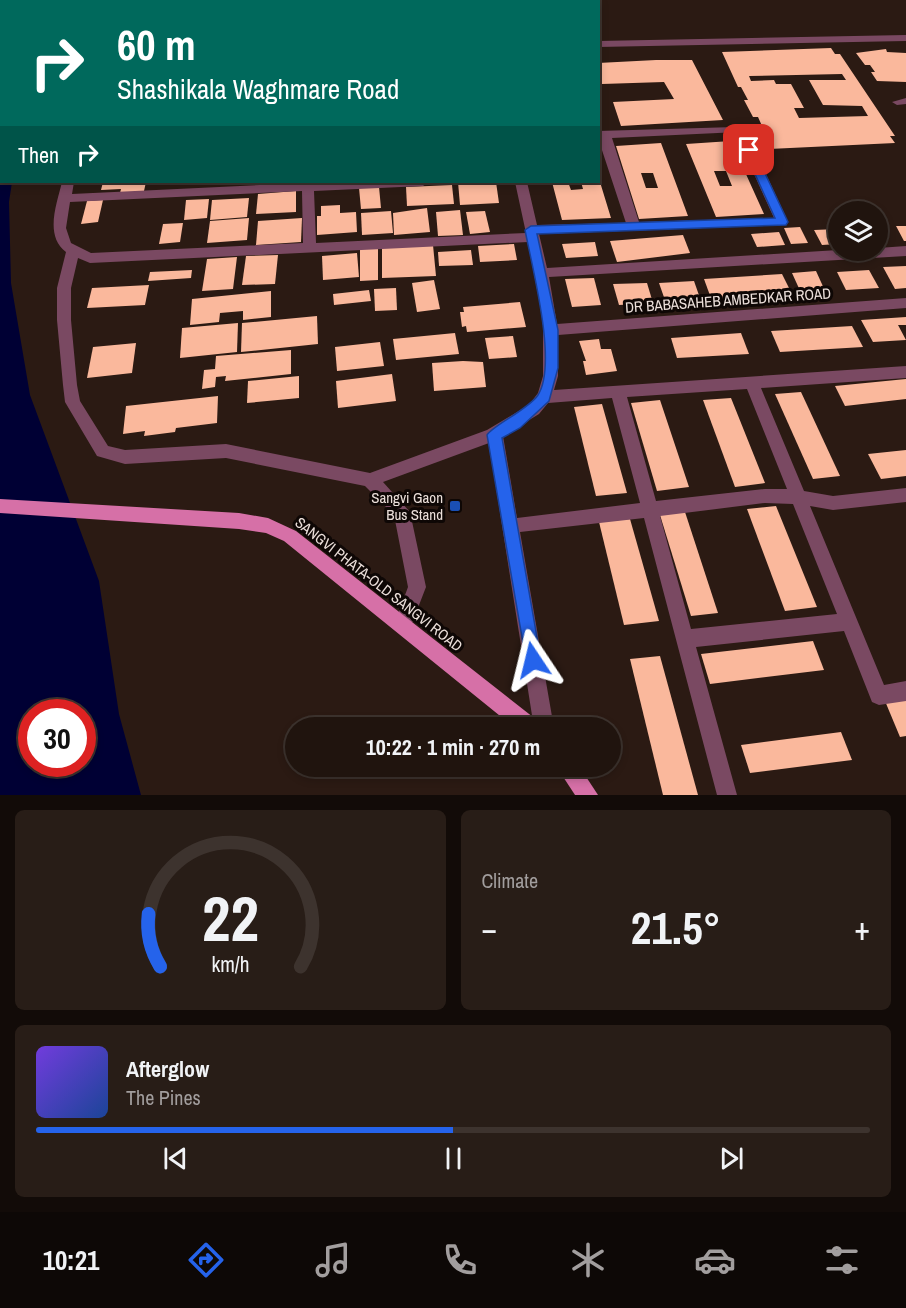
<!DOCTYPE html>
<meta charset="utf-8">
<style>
:root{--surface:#20140e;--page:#281d17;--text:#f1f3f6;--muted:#a29e9e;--line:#3d332e;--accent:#2563eb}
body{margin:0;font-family:"Archivo Narrow",sans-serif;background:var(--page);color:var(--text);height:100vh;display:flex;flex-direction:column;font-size:22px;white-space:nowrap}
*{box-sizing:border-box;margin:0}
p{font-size:20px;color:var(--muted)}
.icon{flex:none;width:33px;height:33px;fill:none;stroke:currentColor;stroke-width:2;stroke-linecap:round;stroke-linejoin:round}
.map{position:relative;height:795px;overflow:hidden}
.details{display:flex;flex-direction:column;gap:15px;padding:15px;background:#120b08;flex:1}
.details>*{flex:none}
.hud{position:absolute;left:0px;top:0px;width:600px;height:183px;box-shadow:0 3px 9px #0003,0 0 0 2px var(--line);background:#00695c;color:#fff;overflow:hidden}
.tools{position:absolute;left:828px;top:201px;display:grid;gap:12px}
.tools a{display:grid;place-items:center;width:60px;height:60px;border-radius:50%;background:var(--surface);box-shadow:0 3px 9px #0003,0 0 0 2px var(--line);font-size:30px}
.speed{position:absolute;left:18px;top:699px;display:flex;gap:12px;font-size:30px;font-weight:700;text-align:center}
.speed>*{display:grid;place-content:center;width:78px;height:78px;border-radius:50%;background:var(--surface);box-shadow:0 3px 9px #0003,0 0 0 2px var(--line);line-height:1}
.speed .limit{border:9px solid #d22;background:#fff;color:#111}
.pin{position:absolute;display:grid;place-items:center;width:51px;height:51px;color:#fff;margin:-26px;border-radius:12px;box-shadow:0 3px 9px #0006}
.me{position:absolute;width:66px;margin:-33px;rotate:350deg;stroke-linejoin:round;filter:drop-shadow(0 0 4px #0008)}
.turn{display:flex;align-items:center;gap:21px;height:126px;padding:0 18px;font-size:27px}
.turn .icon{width:78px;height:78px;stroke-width:2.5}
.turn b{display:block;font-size:42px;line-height:51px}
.then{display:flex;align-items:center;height:57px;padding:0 18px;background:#0003;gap:12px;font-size:22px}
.big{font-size:45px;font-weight:800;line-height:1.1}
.details .widget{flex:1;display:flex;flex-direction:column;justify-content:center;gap:9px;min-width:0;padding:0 21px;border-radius:9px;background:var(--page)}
.details .dial{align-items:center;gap:0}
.dial svg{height:156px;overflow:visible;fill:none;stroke:var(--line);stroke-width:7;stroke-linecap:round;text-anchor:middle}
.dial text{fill:var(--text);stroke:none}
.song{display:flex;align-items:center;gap:18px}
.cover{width:72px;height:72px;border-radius:9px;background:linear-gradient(135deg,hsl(260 70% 55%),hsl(220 70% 35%))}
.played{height:6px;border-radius:3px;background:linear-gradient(90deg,var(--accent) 50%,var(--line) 50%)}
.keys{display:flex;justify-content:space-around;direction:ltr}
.heat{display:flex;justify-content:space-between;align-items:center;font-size:33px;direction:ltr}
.details .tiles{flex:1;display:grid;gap:15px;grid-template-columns:1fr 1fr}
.widget:last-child{grid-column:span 2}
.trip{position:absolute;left:285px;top:717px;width:336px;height:60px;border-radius:30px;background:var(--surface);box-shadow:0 3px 9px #0003,0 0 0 2px var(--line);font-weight:800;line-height:60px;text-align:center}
.menu{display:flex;height:96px;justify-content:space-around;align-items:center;background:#0d0806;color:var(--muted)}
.menu .icon{width:42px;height:42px}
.menu .active{color:var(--accent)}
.menu b{font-size:27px;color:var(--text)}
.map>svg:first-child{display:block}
</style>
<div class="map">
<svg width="906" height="795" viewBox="0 0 906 795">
<rect width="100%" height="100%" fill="#2b1a13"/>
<path fill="#000034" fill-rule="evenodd" d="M0 0H84L2 2V182H12L9 202 11 283 30 395 99 581 119 714 141 795H0ZM32 712H82V764H32Z"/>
<g fill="#fab89c" fill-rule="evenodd">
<path d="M831 48 835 54H840L895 136H890L895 143 769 149 757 126H762L758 117H753L744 100H748L741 87H738L722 52ZM842 74 846 80H809L823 105 862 106 868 116 799 118 794 108H804L791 84H776L774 80 751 81 749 76Z"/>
<polygon points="886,49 887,52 906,53 906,82 877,81 871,72 875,72 870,65 865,65 856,53"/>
<polygon points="656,60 692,60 723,120 621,126 613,102 674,99 664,82 602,84 598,63"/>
<path d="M731 141 764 214 716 217 686 144ZM714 171H726L732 186H720Z"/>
<path d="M661 143 688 216 639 219 616 146ZM641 173H653L658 188H646Z"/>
<polygon points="103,182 146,182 144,191 120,193 121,189 101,190"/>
<polygon points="458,182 496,182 499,203 460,205"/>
<polygon points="552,182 568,182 571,190 583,189 581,182 600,182 611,218 562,220"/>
<polygon points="452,185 454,204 407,206 406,187"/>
<polygon points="379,187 381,208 361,209 359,188"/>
<polygon points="296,191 296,212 256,214 258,194"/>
<polygon points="249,198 247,217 210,220 212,200"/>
<polygon points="209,199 207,218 184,220 186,200"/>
<polygon points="103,200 98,222 81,224 87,201"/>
<polygon points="340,205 340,213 356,212 357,232 317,235 317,216 321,216 321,206"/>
<polygon points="427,208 430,232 394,235 393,213"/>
<polygon points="460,210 463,235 438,236 436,212"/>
<polygon points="391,211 393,233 362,235 361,213"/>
<polygon points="485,211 490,232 470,234 466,212"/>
<polygon points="249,218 247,240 207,243 210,221"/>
<polygon points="302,218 301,242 256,245 258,221"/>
<polygon points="183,223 180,242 159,244 163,224"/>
<polygon points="896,226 906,226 906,241 904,241"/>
<polygon points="800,227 808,243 791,244 784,228"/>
<polygon points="838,229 838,244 822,245 814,230"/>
<polygon points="779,232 785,245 757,247 751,234"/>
<polygon points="683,235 690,253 617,262 610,241"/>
<polygon points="595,242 598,256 566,258 562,244"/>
<polygon points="514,244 517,260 480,262 478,246"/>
<polygon points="433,245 436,276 382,278 382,248"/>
<polygon points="378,248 378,280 360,281 360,249"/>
<polygon points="471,250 473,265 439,266 438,252"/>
<polygon points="357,253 359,277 323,280 322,256"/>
<polygon points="278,255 275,284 242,285 246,256"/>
<polygon points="237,257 233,289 202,291 207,259"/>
<polygon points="906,266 906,288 895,289 883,267"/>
<polygon points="192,270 191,278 148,281 150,272"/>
<polygon points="869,270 879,288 846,290 837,272"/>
<polygon points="816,271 826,293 802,295 792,273"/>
<polygon points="782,274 793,296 712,301 704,279"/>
<polygon points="594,278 601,305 572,307 565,279"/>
<polygon points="434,280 440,309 417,312 412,283"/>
<polygon points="694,281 701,301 666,303 659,283"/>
<polygon points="647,283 653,303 619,305 613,284"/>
<polygon points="149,285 145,305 87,308 92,288"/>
<polygon points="396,288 397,310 375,311 374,289"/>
<polygon points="369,290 371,301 334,305 333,294"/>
<polygon points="271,291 271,317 243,320 243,311 220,313 219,322 190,325 192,299"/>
<polygon points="520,302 526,327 467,332 466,326 462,327 460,312 464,312 463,307"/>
<polygon points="317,316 318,344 241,352 242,323"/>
<polygon points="906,317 906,325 898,325 906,340 873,342 861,320"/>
<polygon points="238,323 237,352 180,358 182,328"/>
<polygon points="852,326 863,347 780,352 771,331"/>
<polygon points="455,333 459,354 396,360 393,339"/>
<polygon points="741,333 749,354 677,358 671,338"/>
<polygon points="513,336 517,357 489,359 485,338"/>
<polygon points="599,339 601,349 611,349 617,371 586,375 583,361 586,361 579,341"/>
<polygon points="380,342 384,366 337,371 335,347"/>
<polygon points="136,343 132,373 87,378 93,347"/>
<polygon points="291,350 291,374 225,381 226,376 216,377 215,387 202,389 204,370 215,369 216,356"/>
<polygon points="463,361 483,362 486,387 434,391 432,363"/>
<polygon points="392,374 396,401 338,408 336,381"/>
<polygon points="299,376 299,398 247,403 248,381"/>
<polygon points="906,379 906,399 845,406 835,386"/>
<polygon points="801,392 840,476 813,479 775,394"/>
<polygon points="218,396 217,423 176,428 175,432 144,436 145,431 123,434 126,406"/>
<polygon points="731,398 765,483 735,487 703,400"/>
<polygon points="660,400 689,487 657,491 631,403"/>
<polygon points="602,404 627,493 596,496 574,407"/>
<polygon points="906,450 906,476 881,479 868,454"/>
<polygon points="776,506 817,607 785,611 747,509"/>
<polygon points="685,512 718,613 691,616 660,515"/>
<polygon points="630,519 659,621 624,625 599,522"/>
<polygon points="813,641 824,670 710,684 701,654"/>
<polygon points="660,656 698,795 663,795 630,659"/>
<polygon points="906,699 906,736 900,737 885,701"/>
<polygon points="841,732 852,760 750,773 741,745"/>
</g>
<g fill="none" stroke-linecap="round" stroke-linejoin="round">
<g fill="#7a4962" fill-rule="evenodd">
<rect x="482" y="0" width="10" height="2"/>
<polygon points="906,35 906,41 598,47 598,41"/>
<polygon points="906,98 906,104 897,105 892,102"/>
<path d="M735 127 741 130 739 132 612 138 639 222 774 218 743 150 749 146 755 150 788 222 786 225 539 234 547 268 838 250H878V248L906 246V256L549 277 557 324 906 298V308L558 335V376L554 390 906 366V378L761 388 804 491 833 496 906 488V502L833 510 810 506 884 685 906 681V701L879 705 872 702 844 631 696 647 737 795H717L644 518 520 532 554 728H534L489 443 383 482 410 512 426 587 409 631 403 634 397 631 394 625 408 587 394 515 365 486 226 458 125 464 97 456 65 402 63 385 57 320V288L66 252C44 236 57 203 62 182H74L72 194 302 183V182H429L423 186 314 191 316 243 526 233 515 182H527L537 225 626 223 598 138V131ZM302 191 303 243 91 253 71 243 66 228 70 202ZM528 242 543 321V376L538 393 529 405 487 430 370 473 226 444 125 450 108 446 80 401 77 385 71 320V288L78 258 90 263ZM747 389 787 489H765L656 501 627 397ZM612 398 640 503 517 518 503 436 539 414 548 403ZM765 503 793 504 837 614 691 629 660 516Z"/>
</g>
<g fill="#d670a7" fill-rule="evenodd">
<polygon points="0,499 239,513 268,518 296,531 538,721 541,728 515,728 284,541 266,533 239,529 0,513"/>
<polygon points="556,766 579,766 598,795 575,795"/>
</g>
</g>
<path fill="#2563eb" stroke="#184099" stroke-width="1.5" d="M749 146 754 150 788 222 786 225 537 234 558 330V368L549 401 520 428 502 438 541 660 539 666 533 669 527 666 487 435C492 426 529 409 538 395 558 364 532 267 525 230L531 226 775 218 744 150Z"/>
<rect fill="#1a4fb4" stroke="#0e0705" stroke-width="2" x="449" y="500" width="12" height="12" rx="3"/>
<g text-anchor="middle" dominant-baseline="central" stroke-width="6" stroke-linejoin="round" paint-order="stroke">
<g font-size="15" fill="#ebdfda" stroke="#0e0705">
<text transform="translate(728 300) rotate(-4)">DR BABASAHEB AMBEDKAR ROAD</text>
<text transform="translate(379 584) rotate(38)">SANGVI PHATA-OLD SANGVI ROAD</text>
</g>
<g font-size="15" fill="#ebdfda" stroke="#0e0705" text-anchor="end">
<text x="443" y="497">Sangvi Gaon<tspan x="443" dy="17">Bus Stand</tspan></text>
</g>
</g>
</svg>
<div class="tools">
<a><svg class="icon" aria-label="layers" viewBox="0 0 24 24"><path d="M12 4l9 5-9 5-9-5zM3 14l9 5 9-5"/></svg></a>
</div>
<div class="speed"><div class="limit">30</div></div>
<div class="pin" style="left:749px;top:150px;background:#d93025"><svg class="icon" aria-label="arrive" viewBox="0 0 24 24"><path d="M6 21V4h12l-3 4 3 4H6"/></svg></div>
<svg class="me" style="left:533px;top:660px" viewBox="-20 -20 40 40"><path d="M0-17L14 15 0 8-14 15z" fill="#2563eb" stroke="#fff" stroke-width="4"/></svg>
<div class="trip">10:22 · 1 min · 270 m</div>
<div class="hud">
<div class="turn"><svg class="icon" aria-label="right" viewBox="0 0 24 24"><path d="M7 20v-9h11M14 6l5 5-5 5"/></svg><div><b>60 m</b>Shashikala Waghmare Road</div></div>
<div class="then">Then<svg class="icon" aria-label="right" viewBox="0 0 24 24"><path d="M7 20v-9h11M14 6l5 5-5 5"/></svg></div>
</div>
</div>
<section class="details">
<div class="tiles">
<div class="widget dial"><svg viewBox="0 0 100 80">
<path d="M14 69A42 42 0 1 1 86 69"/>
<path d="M14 69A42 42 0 0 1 8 42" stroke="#2563eb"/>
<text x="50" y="56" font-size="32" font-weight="700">22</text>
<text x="50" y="72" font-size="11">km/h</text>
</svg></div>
<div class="widget"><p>Climate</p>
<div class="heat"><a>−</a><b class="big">21.5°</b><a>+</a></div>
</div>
<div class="widget">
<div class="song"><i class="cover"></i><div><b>Afterglow</b><p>The Pines</p></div></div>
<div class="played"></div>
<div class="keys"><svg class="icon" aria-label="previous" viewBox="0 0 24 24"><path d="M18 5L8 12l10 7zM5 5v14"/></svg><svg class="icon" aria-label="pause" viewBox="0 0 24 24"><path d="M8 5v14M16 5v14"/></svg><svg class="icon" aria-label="next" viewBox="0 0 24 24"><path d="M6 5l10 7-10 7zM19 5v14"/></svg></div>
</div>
</div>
</section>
<nav class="menu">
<b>10:21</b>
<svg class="icon active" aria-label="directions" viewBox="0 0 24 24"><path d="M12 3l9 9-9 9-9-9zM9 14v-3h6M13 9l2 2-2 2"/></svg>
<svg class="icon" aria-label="music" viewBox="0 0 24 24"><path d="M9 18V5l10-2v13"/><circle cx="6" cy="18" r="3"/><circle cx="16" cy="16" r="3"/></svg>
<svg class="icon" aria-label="phone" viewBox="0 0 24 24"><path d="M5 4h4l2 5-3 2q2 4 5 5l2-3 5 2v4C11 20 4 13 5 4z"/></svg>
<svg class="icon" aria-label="climate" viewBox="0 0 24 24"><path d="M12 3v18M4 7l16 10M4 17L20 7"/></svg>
<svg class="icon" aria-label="car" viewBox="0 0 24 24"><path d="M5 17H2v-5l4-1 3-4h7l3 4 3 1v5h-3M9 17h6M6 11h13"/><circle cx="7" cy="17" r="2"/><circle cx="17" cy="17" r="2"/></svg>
<svg class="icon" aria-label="filters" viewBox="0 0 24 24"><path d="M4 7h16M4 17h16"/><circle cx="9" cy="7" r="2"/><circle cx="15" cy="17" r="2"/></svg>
</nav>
